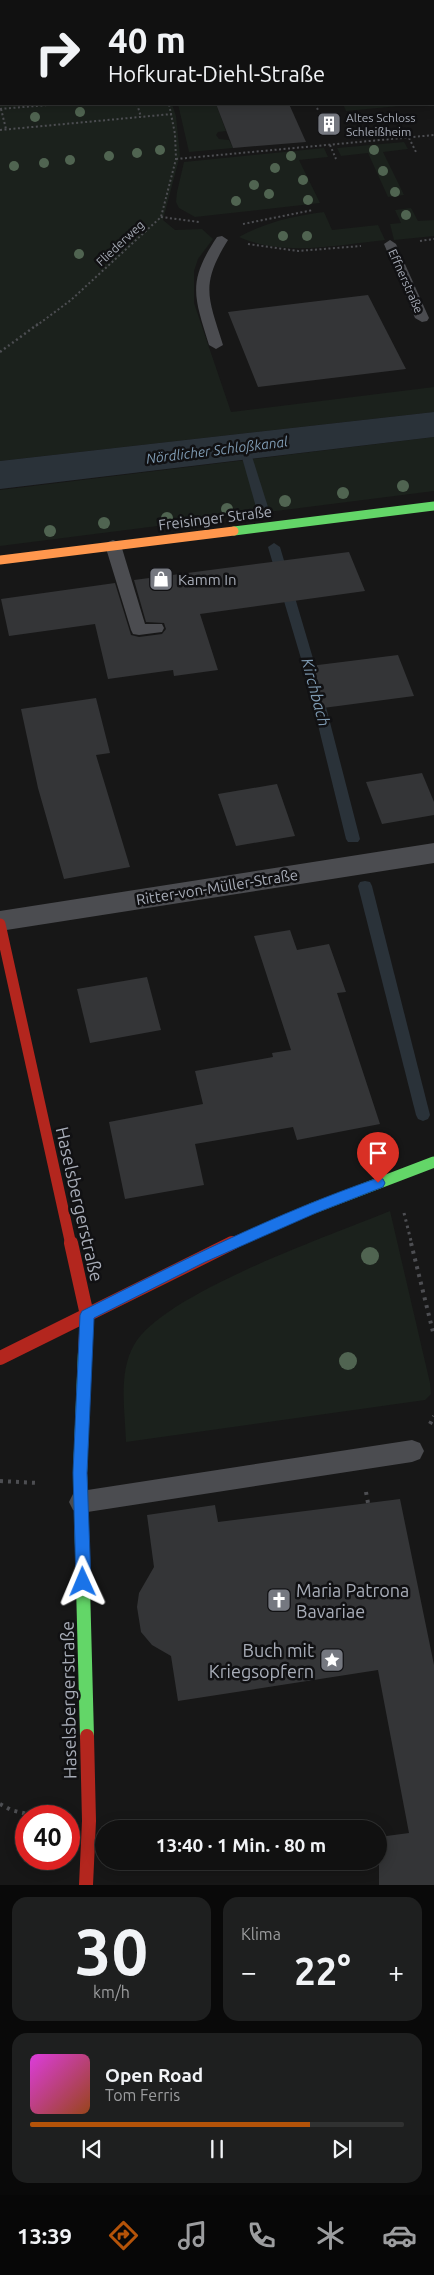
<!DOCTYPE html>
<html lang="de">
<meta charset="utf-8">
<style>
:root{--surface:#111;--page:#1e1f1f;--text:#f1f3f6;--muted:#9c9d9f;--line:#303131;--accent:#b45309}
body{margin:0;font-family:Ubuntu,sans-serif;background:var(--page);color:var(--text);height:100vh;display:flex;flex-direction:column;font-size:19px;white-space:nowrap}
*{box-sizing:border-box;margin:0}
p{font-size:16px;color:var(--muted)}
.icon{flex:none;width:28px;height:28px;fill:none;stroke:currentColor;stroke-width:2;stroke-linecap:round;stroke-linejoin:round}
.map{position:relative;height:1885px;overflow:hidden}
.sheet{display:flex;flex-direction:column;gap:12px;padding:12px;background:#090909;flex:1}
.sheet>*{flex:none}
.banner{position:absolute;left:0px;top:0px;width:435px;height:105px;box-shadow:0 2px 12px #0003,0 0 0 1px var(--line);background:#111;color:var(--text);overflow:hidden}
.speed{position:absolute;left:15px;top:1805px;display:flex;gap:10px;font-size:25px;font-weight:700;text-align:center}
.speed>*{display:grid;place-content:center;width:65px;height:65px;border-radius:50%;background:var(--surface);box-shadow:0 2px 12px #0003,0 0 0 1px var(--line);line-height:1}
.speed .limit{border:8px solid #d22;background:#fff;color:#111}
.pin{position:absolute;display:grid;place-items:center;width:42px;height:42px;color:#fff;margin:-51px -21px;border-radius:50% 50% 50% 0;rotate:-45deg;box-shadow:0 0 5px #0007}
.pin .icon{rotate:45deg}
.me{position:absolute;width:55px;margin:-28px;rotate:359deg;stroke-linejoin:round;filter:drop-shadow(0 0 4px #0008)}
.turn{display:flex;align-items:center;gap:18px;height:105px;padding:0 25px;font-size:22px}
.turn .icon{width:65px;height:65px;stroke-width:2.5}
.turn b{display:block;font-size:35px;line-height:42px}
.big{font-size:38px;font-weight:600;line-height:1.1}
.sheet .tile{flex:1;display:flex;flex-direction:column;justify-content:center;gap:8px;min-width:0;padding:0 18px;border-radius:15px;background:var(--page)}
.sheet .dial{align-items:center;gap:0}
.dial b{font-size:65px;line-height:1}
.song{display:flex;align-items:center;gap:15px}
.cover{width:60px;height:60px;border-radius:8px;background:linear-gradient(135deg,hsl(300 70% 55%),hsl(20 70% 35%))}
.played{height:5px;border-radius:2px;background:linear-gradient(90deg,var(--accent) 75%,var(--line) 75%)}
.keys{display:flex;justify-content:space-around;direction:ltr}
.heat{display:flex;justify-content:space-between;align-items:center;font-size:28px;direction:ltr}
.sheet .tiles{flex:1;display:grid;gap:12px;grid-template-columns:1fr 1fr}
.tile:last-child{grid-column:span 2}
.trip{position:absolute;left:95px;top:1820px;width:292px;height:50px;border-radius:25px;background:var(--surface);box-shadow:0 2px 12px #0003,0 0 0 1px var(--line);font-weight:600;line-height:50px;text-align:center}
.menu{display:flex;height:80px;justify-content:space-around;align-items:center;background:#070707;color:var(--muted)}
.menu .icon{width:35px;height:35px}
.menu .selected{color:var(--accent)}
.menu b{font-size:22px;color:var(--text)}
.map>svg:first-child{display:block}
</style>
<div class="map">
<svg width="434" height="1885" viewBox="0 0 434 1885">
<rect width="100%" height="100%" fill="#171717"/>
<g fill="#1b211c">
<polygon points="0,0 136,0 1,1 1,104 172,104 176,116 180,155 163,220 175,230 202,229 213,239 198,259 194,271 194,303 231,412 434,387 434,412 0,461"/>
<polygon points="178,104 216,104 226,131 218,132 216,135 219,139 229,140 233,148 189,152"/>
<polygon points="343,104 420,104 346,111"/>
<polygon points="404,142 408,149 383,152 404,195 388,197 368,153 341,156 337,148"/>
<polygon points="324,148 328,157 299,160 320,203 195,217 179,208 176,202 177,192 184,162"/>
<polygon points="411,208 418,221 434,220 434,236 394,240 390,224 401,223 395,210"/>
<path d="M324 212 332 230 378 225 385 240C338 245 283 257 239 237 266 222 294 216 324 212Z"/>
<polygon points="434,437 434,491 0,546 0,490"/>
<path d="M390 1211 430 1383 431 1394 425 1400 126 1442C125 1411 118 1373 134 1345 163 1293 332 1235 390 1211Z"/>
</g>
<polygon fill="#2a3239" points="434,412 434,437 0,489 0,461"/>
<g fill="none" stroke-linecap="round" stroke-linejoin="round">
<g fill="#2a3239" fill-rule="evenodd">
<polygon points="386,0 394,0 395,1 387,1"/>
<polygon points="244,444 249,447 268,507 266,509 258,509 256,507 239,447"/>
<polygon points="274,543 280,547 317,672 360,839 358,842 348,842 346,839 305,672 268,547"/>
<polygon points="365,881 370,882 372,886 430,1115 428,1119 423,1121 418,1119 416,1115 358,886 360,882"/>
</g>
</g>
<g fill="#343537">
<polygon points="216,104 289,104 306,142 233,148"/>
<polygon points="368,295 406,369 258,387 228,312"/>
<polygon points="349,552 365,591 200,614 218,670 174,676 173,670 108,679 95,624 9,636 1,599 115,583 131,635 139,637 162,634 166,629 164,623 146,622 134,580"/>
<polygon points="398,655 414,696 323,708 310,666"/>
<polygon points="96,698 110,753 96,755 130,867 64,879 38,788 21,709"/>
<polygon points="422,773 434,802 434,815 382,824 366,782"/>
<polygon points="277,784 295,836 236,846 218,794"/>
<polygon points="290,930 297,950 329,944 346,992 337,993 380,1124 297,1140 293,1127 195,1144 204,1185 125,1199 109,1122 203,1104 195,1071 273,1057 272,1053 291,1050 254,936"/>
<polygon points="147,977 161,1030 90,1043 77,989"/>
<polygon points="400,1499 434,1665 434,1885 379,1885 379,1837 409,1833 378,1670 178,1701 171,1656 152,1645 141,1632 137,1607 139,1593 154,1567 147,1515 215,1505 218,1522"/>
</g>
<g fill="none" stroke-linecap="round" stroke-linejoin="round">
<g stroke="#4d4e52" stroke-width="2" stroke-dasharray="2 2.5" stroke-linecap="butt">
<polyline points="267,0 271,1"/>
<polyline points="7,1 21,0"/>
<polyline points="92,1 103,0"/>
<polyline points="137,104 141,117"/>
<polyline points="315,104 318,110"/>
<polyline points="0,109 59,104"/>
<polyline points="1,109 6,129"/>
<polyline points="0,130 172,114"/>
<polyline points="409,138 416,152"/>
<polyline points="330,145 336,159"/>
<polyline points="176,159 434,135"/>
<polyline points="161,217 199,222"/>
<polyline points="243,224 313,210"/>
<polyline points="420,241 434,239"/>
<polyline points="248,244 298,251 361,246"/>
<polyline points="36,326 71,300 161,217 176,159 175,134 169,104"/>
</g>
<polyline stroke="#4d4e52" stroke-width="2.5" stroke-dasharray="2 3" stroke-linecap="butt" points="0,352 38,324"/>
<polyline stroke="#4d4e52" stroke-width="3" stroke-dasharray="2.5 4" stroke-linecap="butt" points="404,1213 412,1245"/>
<g stroke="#4d4e52" stroke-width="4" stroke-dasharray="3 5" stroke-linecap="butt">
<polyline points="411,1243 434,1336"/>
<polyline points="430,1424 434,1416"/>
<polyline points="0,1481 39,1483"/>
<polyline points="366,1492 368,1503"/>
<polyline points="0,1804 11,1810 35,1816"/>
</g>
<g fill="#4b4c50" fill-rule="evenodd">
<path d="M222 236 228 240C200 285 208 297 223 345L216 349 209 345C194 296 187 282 217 237Z"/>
<polygon points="390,240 396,244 429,318 427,321 422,322 415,318 384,244"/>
<polygon points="113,540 118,542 121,545 145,624 162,624 164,628 162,632 139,635 133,634 131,630 105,545 108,542"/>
<polygon points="412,1440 420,1443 424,1451 420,1459 412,1462 81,1513 73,1510 69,1502 73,1494 81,1491"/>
</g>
<polygon fill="#4b4c50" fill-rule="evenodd" points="434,843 434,863 0,931 0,911"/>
<polyline stroke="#63d668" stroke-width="9" points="234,531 434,506"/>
<polyline stroke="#63d668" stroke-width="11" points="242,1239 311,1209 434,1162"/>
<polyline stroke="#63d668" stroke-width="14" points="85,1352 80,1473 87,1736"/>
<polyline stroke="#ff974d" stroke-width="9" points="0,560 234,531"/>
<g stroke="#b3261e" stroke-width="11">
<polyline points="0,924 71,1245"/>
<polyline points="230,1245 242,1239"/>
</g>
<g stroke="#b3261e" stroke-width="14">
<polyline points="71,1243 87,1315 85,1352"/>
<polyline points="0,1358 232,1243"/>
<polyline points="86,1885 89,1821 87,1736"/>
</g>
</g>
<g fill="#506451">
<circle cx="80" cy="112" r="5"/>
<circle cx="35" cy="117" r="5"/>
<circle cx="160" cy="150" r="5"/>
<circle cx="374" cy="150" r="5"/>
<circle cx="137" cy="153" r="5"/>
<circle cx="109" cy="156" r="5"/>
<circle cx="291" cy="156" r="5"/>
<circle cx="70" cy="160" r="5"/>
<circle cx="44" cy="163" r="5"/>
<circle cx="14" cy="166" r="5"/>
<circle cx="275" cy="168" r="5"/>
<circle cx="383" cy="171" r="5"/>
<circle cx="303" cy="180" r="5"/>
<circle cx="254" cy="185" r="5"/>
<circle cx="395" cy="192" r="5"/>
<circle cx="269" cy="194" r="5"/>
<circle cx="308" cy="200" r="5"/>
<circle cx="236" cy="201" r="5"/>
<circle cx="406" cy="215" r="5"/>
<circle cx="283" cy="236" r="5"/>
<circle cx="307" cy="236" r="5"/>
<circle cx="79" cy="254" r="5"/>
<circle cx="403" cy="486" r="6"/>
<circle cx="343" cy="493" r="6"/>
<circle cx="285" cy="501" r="6"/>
<circle cx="227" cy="509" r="6"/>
<circle cx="167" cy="518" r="6"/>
<circle cx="104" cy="523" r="6"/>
<circle cx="50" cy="531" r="6"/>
<circle cx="370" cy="1256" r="9"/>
<circle cx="348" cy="1361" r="9"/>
</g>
<path fill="#1a73e8" stroke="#114b97" d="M378 1178 383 1179 385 1183 383 1187 316 1213 205 1262 94 1318 87 1473 91 1582 88 1587 83 1589 78 1587 76 1582 73 1473 80 1315 82 1311C179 1262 276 1213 378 1178Z"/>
<defs>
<g id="building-square" transform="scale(1.25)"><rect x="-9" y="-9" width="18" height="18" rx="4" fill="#757880" stroke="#111113"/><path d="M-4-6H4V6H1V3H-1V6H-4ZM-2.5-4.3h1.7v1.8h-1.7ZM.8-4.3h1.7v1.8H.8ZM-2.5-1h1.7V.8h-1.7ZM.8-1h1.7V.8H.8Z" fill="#fff"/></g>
<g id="shop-square" transform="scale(1.25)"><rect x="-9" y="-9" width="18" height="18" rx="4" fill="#757880" stroke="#111113"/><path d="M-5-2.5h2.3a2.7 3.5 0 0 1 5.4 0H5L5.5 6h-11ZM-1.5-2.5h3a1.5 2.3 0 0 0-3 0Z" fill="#fff"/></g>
<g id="church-square" transform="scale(1.25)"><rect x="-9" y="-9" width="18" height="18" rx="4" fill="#757880" stroke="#111113"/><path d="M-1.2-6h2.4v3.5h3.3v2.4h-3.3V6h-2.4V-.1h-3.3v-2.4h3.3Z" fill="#fff"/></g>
<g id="sight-square" transform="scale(1.25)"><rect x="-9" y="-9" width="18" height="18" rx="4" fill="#757880" stroke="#111113"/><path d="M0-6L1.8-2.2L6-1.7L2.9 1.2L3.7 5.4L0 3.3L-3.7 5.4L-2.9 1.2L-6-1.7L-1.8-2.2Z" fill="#fff"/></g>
</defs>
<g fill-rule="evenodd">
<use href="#building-square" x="329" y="124"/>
<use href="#shop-square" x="161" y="579"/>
<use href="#church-square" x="279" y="1600"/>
<use href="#sight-square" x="332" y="1660"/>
</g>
<g text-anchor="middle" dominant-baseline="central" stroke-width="5" stroke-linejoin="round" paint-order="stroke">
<g font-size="12" fill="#a8adb8" stroke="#111113" text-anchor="start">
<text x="346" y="117">Altes Schloss<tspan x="346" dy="14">Schleißheim</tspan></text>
</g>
<g font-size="12" fill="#a8adb8" stroke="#111113">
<text transform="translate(120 243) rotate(-43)">Fliederweg</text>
<text transform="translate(406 281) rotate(66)">Effnerstraße</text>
</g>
<g font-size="14" font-style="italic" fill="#7f9bb3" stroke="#111113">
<text transform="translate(217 450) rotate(-7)">Nördlicher Schloßkanal</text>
</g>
<g font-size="15" fill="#a8adb8" stroke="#111113">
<text transform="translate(215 518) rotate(-7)">Freisinger Straße</text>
<text transform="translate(217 887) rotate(-9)">Ritter-von-Müller-Straße</text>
</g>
<g font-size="15" fill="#a8adb8" stroke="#111113" text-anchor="start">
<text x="178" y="579">Kamm In</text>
</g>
<g font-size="16" font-style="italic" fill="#7f9bb3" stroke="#111113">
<text transform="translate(316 692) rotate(75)">Kirchbach</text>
</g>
<g font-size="18" fill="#a8adb8" stroke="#111113">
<text transform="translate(80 1204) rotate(77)">Haselsbergerstraße</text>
<text transform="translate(68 1700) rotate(-91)">Haselsbergerstraße</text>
</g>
<g font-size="18" fill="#a8adb8" stroke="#111113" text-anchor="start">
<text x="296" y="1590">Maria Patrona<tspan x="296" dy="21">Bavariae</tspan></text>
<text x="314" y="1650" text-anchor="end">Buch mit<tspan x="314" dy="21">Kriegsopfern</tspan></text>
</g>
</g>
</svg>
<div class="speed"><div class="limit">40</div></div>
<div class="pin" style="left:378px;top:1183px;background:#d93025"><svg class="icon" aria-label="arrive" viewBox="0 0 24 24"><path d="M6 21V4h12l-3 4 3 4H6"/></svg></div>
<svg class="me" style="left:83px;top:1582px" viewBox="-20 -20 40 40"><path d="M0-17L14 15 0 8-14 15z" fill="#1a73e8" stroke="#fff" stroke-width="4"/></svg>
<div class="trip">13:40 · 1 Min. · 80 m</div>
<div class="banner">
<div class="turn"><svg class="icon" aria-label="right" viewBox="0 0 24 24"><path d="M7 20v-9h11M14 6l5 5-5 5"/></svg><div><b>40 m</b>Hofkurat-Diehl-Straße</div></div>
</div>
</div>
<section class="sheet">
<div class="tiles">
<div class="tile dial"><b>30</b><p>km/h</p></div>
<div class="tile"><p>Klima</p>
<div class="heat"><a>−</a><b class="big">22°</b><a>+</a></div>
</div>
<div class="tile">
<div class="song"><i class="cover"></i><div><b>Open Road</b><p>Tom Ferris</p></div></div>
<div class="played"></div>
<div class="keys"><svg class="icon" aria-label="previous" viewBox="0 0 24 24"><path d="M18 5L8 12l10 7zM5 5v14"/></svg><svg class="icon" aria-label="pause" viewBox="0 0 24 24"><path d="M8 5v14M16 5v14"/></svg><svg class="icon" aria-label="next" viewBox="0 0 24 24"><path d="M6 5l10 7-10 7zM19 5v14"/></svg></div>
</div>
</div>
</section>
<nav class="menu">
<b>13:39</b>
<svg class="icon selected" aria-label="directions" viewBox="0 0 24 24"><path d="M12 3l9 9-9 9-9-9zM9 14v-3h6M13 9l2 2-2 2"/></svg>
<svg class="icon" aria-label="music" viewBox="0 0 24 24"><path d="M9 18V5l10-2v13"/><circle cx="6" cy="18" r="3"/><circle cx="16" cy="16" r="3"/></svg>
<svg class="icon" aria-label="phone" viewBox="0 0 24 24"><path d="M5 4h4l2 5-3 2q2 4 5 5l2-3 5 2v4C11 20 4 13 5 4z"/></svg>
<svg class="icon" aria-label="climate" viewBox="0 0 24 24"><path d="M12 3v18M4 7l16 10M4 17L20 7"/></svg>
<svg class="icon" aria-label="car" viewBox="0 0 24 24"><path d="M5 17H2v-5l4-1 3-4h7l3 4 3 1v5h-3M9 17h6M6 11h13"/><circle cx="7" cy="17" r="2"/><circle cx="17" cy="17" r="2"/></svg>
</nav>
